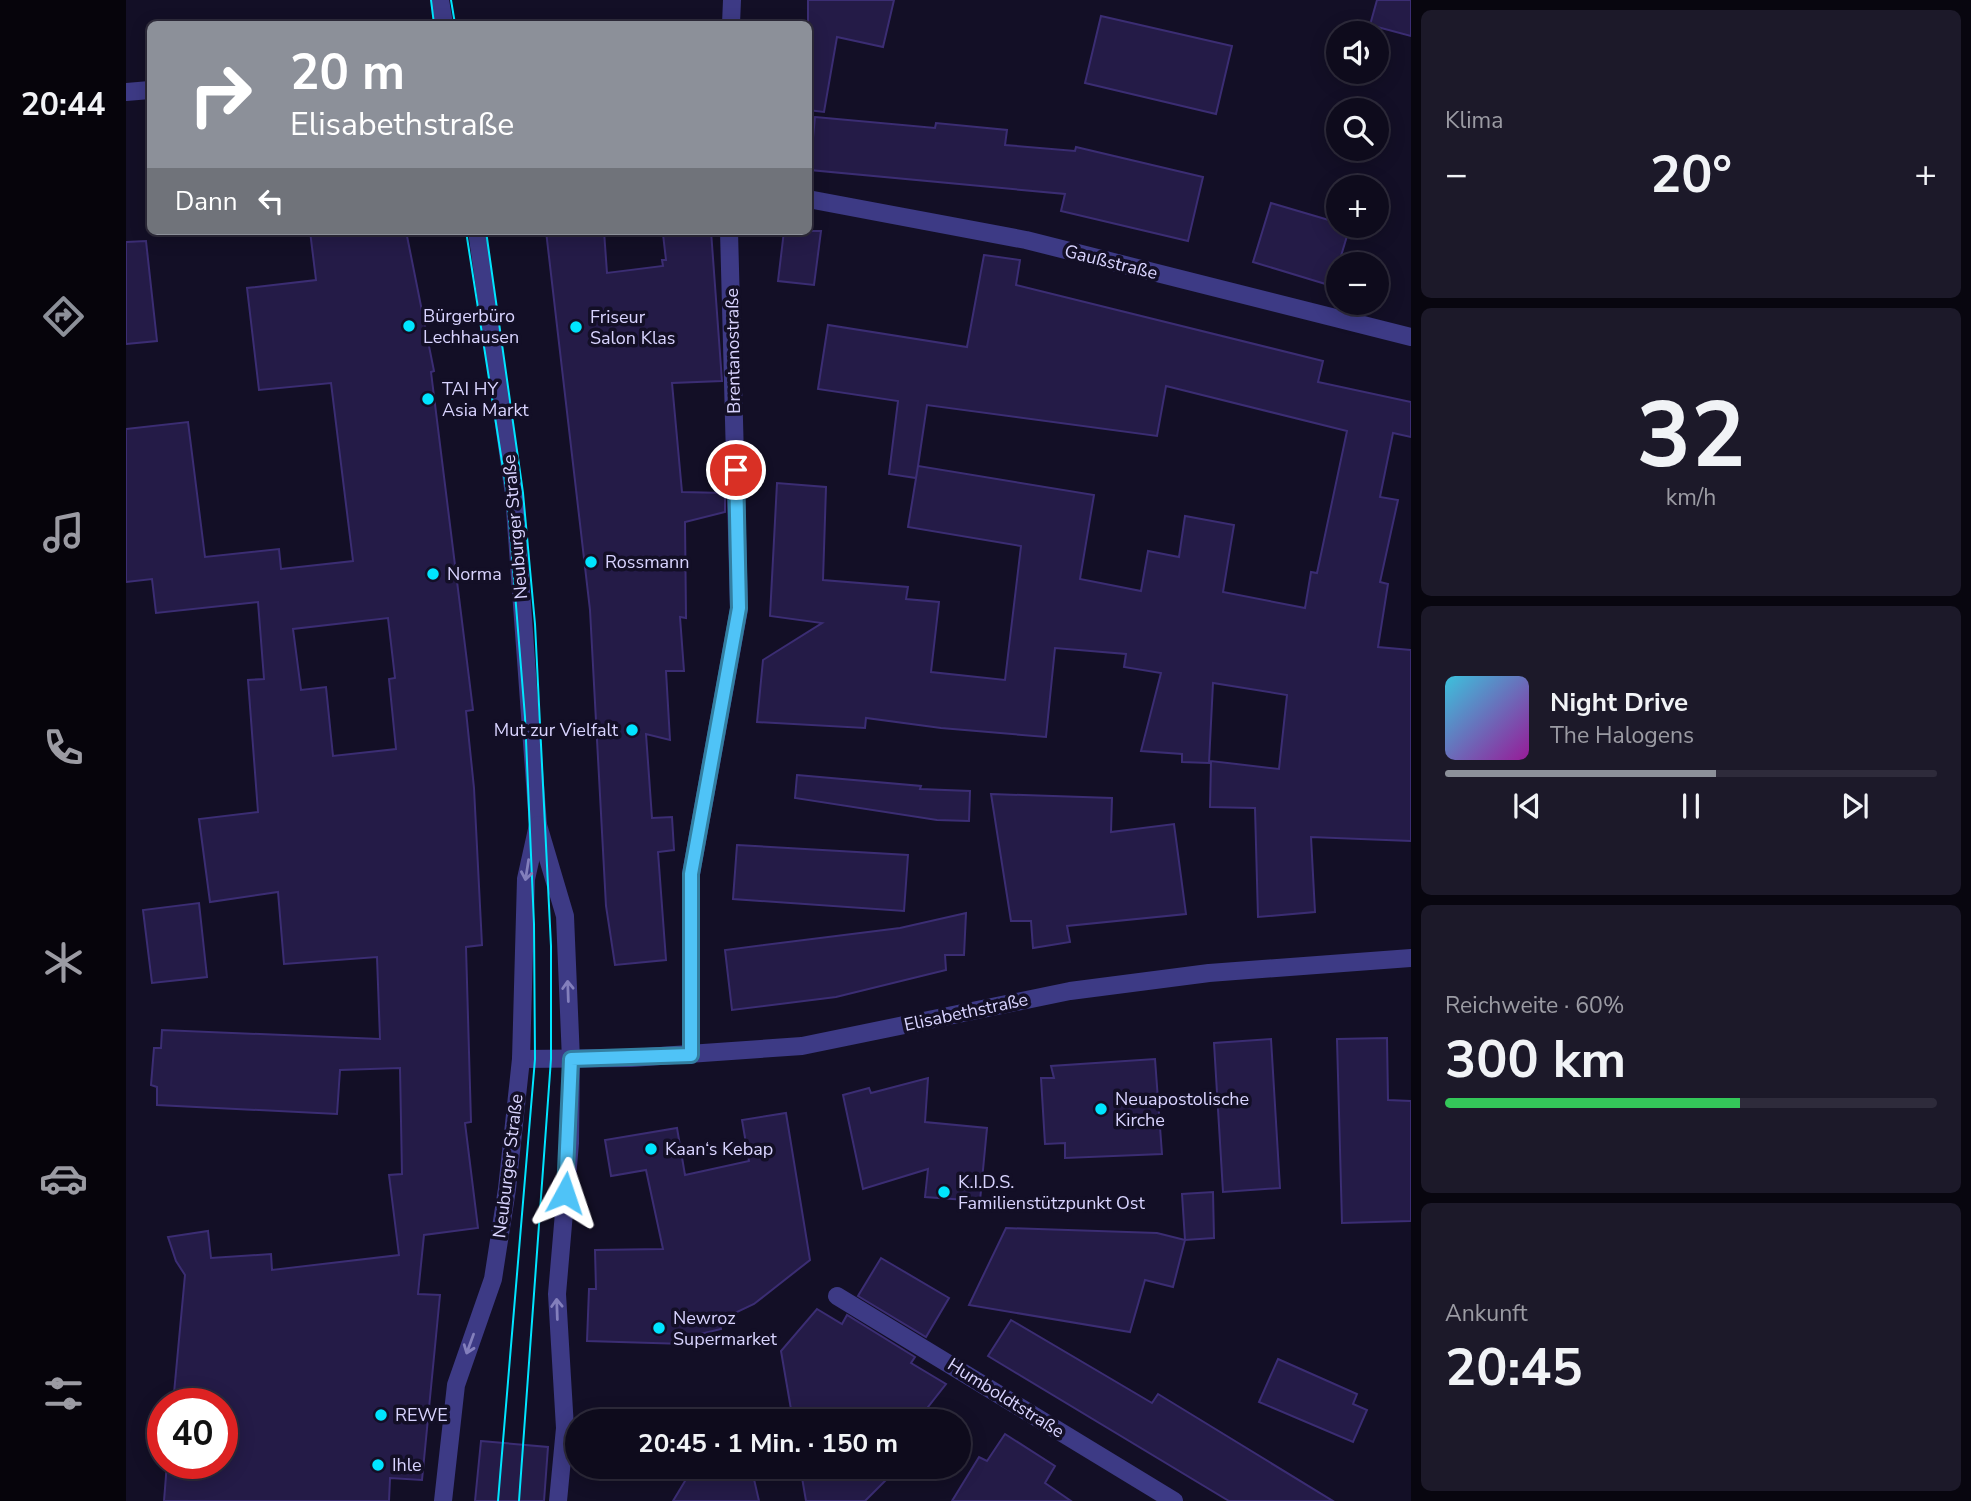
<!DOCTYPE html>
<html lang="de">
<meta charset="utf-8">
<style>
:root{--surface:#0e0b1c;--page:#1c1929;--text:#f1f3f6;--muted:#9b9ba3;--line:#2e2b3b;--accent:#8c9099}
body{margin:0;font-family:"Nunito Sans",sans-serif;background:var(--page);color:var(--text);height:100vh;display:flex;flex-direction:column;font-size:26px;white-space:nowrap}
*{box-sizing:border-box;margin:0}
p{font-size:23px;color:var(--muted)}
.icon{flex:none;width:38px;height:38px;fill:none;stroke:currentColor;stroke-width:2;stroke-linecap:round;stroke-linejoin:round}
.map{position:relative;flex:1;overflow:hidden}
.panel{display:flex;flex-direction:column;gap:10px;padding:10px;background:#08060f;width:560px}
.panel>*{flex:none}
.banner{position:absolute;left:21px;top:21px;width:665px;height:214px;border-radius:10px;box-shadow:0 4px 18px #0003,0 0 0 2px var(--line);background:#8c9099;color:#fff;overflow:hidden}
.tools{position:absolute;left:1200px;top:21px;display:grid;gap:14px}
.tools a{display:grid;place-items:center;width:63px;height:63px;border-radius:50%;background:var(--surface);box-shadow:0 4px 18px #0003,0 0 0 2px var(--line);font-size:35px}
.speed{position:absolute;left:21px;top:1388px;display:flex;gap:14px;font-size:35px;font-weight:700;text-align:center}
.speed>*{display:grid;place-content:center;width:91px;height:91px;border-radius:50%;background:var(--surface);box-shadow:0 4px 18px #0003,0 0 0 2px var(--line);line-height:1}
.speed .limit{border:10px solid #d22;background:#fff;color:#111}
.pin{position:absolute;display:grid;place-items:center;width:60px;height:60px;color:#fff;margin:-30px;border:4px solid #fff;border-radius:50%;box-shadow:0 2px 7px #0007}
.me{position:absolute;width:77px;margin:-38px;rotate:5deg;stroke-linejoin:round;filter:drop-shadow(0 0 5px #0008)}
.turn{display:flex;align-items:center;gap:24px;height:147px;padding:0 28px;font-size:32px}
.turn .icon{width:91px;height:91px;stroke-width:2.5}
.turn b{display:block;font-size:49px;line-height:60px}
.then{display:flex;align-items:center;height:66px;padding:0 28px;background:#0003;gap:14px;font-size:26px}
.big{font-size:52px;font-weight:700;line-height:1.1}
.panel .tile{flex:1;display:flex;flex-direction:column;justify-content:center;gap:10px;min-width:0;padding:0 24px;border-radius:10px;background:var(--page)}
.panel .dial{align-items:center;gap:0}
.dial b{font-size:91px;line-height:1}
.song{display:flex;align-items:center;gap:21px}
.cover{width:84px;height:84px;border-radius:10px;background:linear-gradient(135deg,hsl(190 70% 55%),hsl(300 70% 35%))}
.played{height:7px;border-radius:4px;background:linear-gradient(90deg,var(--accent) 55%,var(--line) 55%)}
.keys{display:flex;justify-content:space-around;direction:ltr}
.heat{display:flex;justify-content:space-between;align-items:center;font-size:38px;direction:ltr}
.charge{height:10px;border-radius:5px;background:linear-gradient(90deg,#34c759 60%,var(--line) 0)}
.trip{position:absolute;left:439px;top:1409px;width:406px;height:70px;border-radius:35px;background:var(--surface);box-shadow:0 4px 18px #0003,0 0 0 2px var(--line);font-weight:700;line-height:70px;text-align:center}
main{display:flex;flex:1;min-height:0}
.menu{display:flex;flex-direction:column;width:126px;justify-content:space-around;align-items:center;background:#06040b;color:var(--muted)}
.menu .icon{width:49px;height:49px}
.menu .current{color:var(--accent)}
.menu b{font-size:32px;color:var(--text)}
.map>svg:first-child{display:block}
</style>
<main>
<nav class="menu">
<b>20:44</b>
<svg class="icon current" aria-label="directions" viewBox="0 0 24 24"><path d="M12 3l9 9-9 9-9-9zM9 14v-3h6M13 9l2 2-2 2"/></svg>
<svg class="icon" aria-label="music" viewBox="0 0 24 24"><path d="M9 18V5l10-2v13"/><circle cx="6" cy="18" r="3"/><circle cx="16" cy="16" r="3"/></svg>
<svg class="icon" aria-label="phone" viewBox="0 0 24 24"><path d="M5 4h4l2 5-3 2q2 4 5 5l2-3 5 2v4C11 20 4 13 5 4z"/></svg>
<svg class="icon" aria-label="climate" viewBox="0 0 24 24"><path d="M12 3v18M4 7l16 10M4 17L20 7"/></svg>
<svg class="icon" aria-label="car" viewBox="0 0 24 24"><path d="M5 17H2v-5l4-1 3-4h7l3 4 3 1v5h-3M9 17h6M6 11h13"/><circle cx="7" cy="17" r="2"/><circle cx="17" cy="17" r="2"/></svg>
<svg class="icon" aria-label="filters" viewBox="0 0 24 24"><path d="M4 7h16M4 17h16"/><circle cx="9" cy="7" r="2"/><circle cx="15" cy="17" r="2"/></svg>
</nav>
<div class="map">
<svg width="1285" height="1501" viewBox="0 0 1285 1501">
<rect width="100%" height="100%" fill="#130f26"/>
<g fill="#241b47" stroke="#3b2d73" stroke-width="2" fill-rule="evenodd">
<polygon points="682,0 768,0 757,47 711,37 698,112 682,110"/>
<polygon points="1251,0 1285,0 1285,36 1244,25"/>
<polygon points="975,16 1106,46 1090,114 959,83"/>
<polygon points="689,117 809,128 810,123 881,130 879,145 949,151 950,147 1077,177 1062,241 935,211 939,194 684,170"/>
<polygon points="1145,203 1213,223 1213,226 1224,226 1206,286 1127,262"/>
<path d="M184 231H280L308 371 305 372 347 710 340 711 348 788 356 945 340 947 345 1122 339 1123 352 1228 298 1235 292 1294 314 1295 296 1480 264 1478 263 1501H38L41 1463H96V1404H47L59 1275 50 1261 42 1237 82 1231 85 1258 145 1254 146 1270 273 1255 263 1175 276 1174 274 1068 214 1070 211 1114 31 1105V1087L25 1085 28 1048H35L36 1030 254 1039 251 957 158 964 152 892 84 902 73 819 132 812 122 680 138 679 132 602 30 613 26 579 0 582V429L62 422 79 557 153 549 155 569 227 561 205 383 133 390 121 288 190 280ZM262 618 269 678 263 679 270 749 207 756 200 687 175 690 167 629Z"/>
<polygon points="420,231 478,231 481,273 537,266 536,260 540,260 537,234 585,231 596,381 546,383 556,492 599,493 599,512 559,522 560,618 554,617 558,671 540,671 544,740 520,734 526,818 546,817 548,850 532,852 540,960 489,965 480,906 464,610"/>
<polygon points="658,231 695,231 688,285 652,281"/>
<polygon points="20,241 31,341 0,344 0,242"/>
<path d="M858 255 894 260 890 285 1197 361 1192 382 1285 402V437L1267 433 1254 497 1272 500 1254 582 1262 584 1252 647 1285 650V841L1185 837 1189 912 1132 917 1129 808 1084 807 1085 761 1153 769 1161 695 1087 683 1083 763 1056 762V754L1015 751 1035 673 998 667 1000 654 929 648 920 737 815 728 740 718 739 728 631 722 637 660 696 623 644 616 651 483 700 487 697 580 782 587 780 599 813 602 805 672 879 680 895 546 782 527 792 466 790 478 763 474 772 401 692 389 702 325 841 347ZM1040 386 1221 431 1191 573 1185 572 1179 608 1097 592 1108 525 1059 516 1053 557 1022 551 1015 591 954 579 968 495 792 466 801 405 1031 436Z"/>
<polygon points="671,775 795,786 794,789 844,791 843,821 811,820 669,798"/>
<polygon points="865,794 986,798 985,832 1048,824 1060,914 941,926 944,942 907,948 905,921 885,921"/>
<polygon points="611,845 782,855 778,911 607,899"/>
<polygon points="73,903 81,977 26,983 17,910"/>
<polygon points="840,913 838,955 819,955 820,970 710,997 606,1010 599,950 774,928"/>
<polygon points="1261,1038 1262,1100 1285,1101 1285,1221 1216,1223 1211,1039"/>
<polygon points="1145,1039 1154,1188 1097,1192 1088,1043"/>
<polygon points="1029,1059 1036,1154 939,1158 939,1143 919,1144 915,1078 928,1078 925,1066"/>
<polygon points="802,1078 799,1122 861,1128 854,1201 799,1197 802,1169 737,1189 717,1095 743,1088 745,1093"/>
<polygon points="660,1113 684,1260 628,1304 594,1320 595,1329 558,1338 559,1344 461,1341 463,1289 470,1289 469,1250 537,1249 520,1170 485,1176 479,1140 551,1128 559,1175 623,1161 616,1120"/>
<polygon points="1087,1192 1088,1238 1059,1240 1056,1194"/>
<polygon points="880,1228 1031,1233 1059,1240 1047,1287 1019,1280 1004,1332 843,1305"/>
<polygon points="755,1258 823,1298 800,1337 732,1296"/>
<polygon points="691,1309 716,1324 721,1315 789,1357 785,1363 820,1384 791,1421 667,1421 655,1351"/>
<polygon points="885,1320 1026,1403 1032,1394 1207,1501 1103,1501 862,1356"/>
<polygon points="1152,1359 1231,1394 1227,1404 1241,1410 1227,1442 1133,1402"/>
<polygon points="879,1434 929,1466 919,1483 945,1501 826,1501 853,1457 861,1461"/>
<polygon points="355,1441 422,1447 418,1501 349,1501"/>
<polygon points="568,1466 625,1466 633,1501 547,1501"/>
<polygon points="674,1466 770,1466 771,1469 739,1501 680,1501"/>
</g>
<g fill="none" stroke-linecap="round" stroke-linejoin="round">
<g stroke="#3d3a85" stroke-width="18">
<polyline points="605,24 606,0"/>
<polyline points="0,92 24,90"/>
<polyline points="682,199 900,240 1285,337"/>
<polyline points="565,1055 565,874 613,609 603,231"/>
<polyline points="395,1059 505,1058 676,1046 944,991 1083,973 1285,958"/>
<polyline points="711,1296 1048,1501"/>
</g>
<g stroke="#3d3a85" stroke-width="18">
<polyline points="314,0 318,24"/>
<polyline points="351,231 388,495 412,825 439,916 445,1060 444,1143 431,1294 439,1428 432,1501"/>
<polyline points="317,1501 330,1385 367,1279 381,1189 395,1059 400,879 412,825"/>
</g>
<g stroke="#00e5ff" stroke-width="2">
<polyline points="305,0 308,24"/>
<polyline points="325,0 329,24"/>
<polyline points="340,231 381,494 399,717 408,924 409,1059 372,1501"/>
<polyline points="360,231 397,493 409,624 425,946 425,1059 393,1501"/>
</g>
</g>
<defs><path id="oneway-shaft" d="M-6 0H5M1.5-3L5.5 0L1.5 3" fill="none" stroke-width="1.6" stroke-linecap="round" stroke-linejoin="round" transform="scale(1.75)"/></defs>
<g stroke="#837fbc">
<use href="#oneway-shaft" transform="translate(401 870) rotate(99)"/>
<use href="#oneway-shaft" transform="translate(442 991) rotate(-92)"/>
<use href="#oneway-shaft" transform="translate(431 1309) rotate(-92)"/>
<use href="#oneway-shaft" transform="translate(344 1344) rotate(110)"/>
</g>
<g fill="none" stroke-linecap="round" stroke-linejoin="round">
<g stroke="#337fa1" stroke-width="18">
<polyline id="route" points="439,1193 445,1059 565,1055 565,874 613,608 610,470"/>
</g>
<use href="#route" stroke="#4fc3f7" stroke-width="12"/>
</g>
<g fill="#00e5ff" stroke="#130f26" stroke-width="2.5">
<circle cx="283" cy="326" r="7"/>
<circle cx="450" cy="327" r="7"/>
<circle cx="302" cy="399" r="7"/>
<circle cx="465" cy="562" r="7"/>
<circle cx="307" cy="574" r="7"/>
<circle cx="506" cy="730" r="7"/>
<circle cx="975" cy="1109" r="7"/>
<circle cx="525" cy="1149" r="7"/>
<circle cx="818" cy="1192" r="7"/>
<circle cx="533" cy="1328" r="7"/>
<circle cx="255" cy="1415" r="7"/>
<circle cx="252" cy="1465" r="7"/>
</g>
<g text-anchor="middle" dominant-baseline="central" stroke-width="7" stroke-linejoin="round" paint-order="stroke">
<g font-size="18" fill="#d9d4ff" stroke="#130f26">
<text transform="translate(985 262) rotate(14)">Gaußstraße</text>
<text transform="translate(607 351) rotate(-91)">Brentanostraße</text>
<text transform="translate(389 527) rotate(-95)">Neuburger Straße</text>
<text transform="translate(840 1012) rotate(-12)">Elisabethstraße</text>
<text transform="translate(382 1166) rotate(-83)">Neuburger Straße</text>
<text transform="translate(880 1398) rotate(32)">Humboldtstraße</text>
</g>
<g font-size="18" fill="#d9d4ff" stroke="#130f26" text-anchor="start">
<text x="297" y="316">Bürgerbüro<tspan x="297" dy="21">Lechhausen</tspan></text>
<text x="464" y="317">Friseur<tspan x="464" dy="21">Salon Klas</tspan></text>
<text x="316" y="389">TAI HY<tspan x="316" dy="21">Asia Markt</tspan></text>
<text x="479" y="562">Rossmann</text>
<text x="321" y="574">Norma</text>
<text x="492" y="730" text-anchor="end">Mut zur Vielfalt</text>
<text x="989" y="1099">Neuapostolische<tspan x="989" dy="21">Kirche</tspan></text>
<text x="539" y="1149">Kaan‘s Kebap</text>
<text x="832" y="1182">K.I.D.S.<tspan x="832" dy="21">Familienstützpunkt Ost</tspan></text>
<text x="547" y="1318">Newroz<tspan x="547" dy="21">Supermarket</tspan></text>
<text x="269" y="1415">REWE</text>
<text x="266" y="1465">Ihle</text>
</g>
</g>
</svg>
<div class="tools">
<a><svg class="icon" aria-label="sound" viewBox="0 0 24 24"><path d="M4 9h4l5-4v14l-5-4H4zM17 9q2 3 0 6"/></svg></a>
<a><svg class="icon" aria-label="search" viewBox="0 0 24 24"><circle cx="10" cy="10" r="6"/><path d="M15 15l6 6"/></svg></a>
<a>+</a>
<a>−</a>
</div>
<div class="speed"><div class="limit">40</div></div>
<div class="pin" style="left:610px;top:470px;background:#d93025"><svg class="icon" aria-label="arrive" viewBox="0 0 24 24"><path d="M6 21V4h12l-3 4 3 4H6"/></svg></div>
<svg class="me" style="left:439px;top:1193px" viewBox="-20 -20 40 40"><path d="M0-17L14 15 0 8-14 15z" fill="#4fc3f7" stroke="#fff" stroke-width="4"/></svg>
<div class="trip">20:45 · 1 Min. · 150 m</div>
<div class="banner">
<div class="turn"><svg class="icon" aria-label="right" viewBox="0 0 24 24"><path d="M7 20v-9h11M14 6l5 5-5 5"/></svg><div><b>20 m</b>Elisabethstraße</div></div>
<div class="then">Dann<svg class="icon" aria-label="left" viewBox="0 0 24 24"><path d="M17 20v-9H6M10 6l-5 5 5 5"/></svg></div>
</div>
</div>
<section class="panel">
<div class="tile"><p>Klima</p>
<div class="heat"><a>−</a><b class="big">20°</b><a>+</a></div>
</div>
<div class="tile dial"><b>32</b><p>km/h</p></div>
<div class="tile">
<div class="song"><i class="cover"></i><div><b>Night Drive</b><p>The Halogens</p></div></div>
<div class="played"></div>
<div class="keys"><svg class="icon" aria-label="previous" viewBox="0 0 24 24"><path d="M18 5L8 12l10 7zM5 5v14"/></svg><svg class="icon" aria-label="pause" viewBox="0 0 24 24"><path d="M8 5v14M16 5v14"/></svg><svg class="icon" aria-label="next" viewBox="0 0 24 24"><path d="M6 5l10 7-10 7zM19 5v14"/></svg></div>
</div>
<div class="tile"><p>Reichweite · 60%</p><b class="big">300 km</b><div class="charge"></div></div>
<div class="tile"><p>Ankunft</p><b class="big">20:45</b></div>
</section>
</main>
